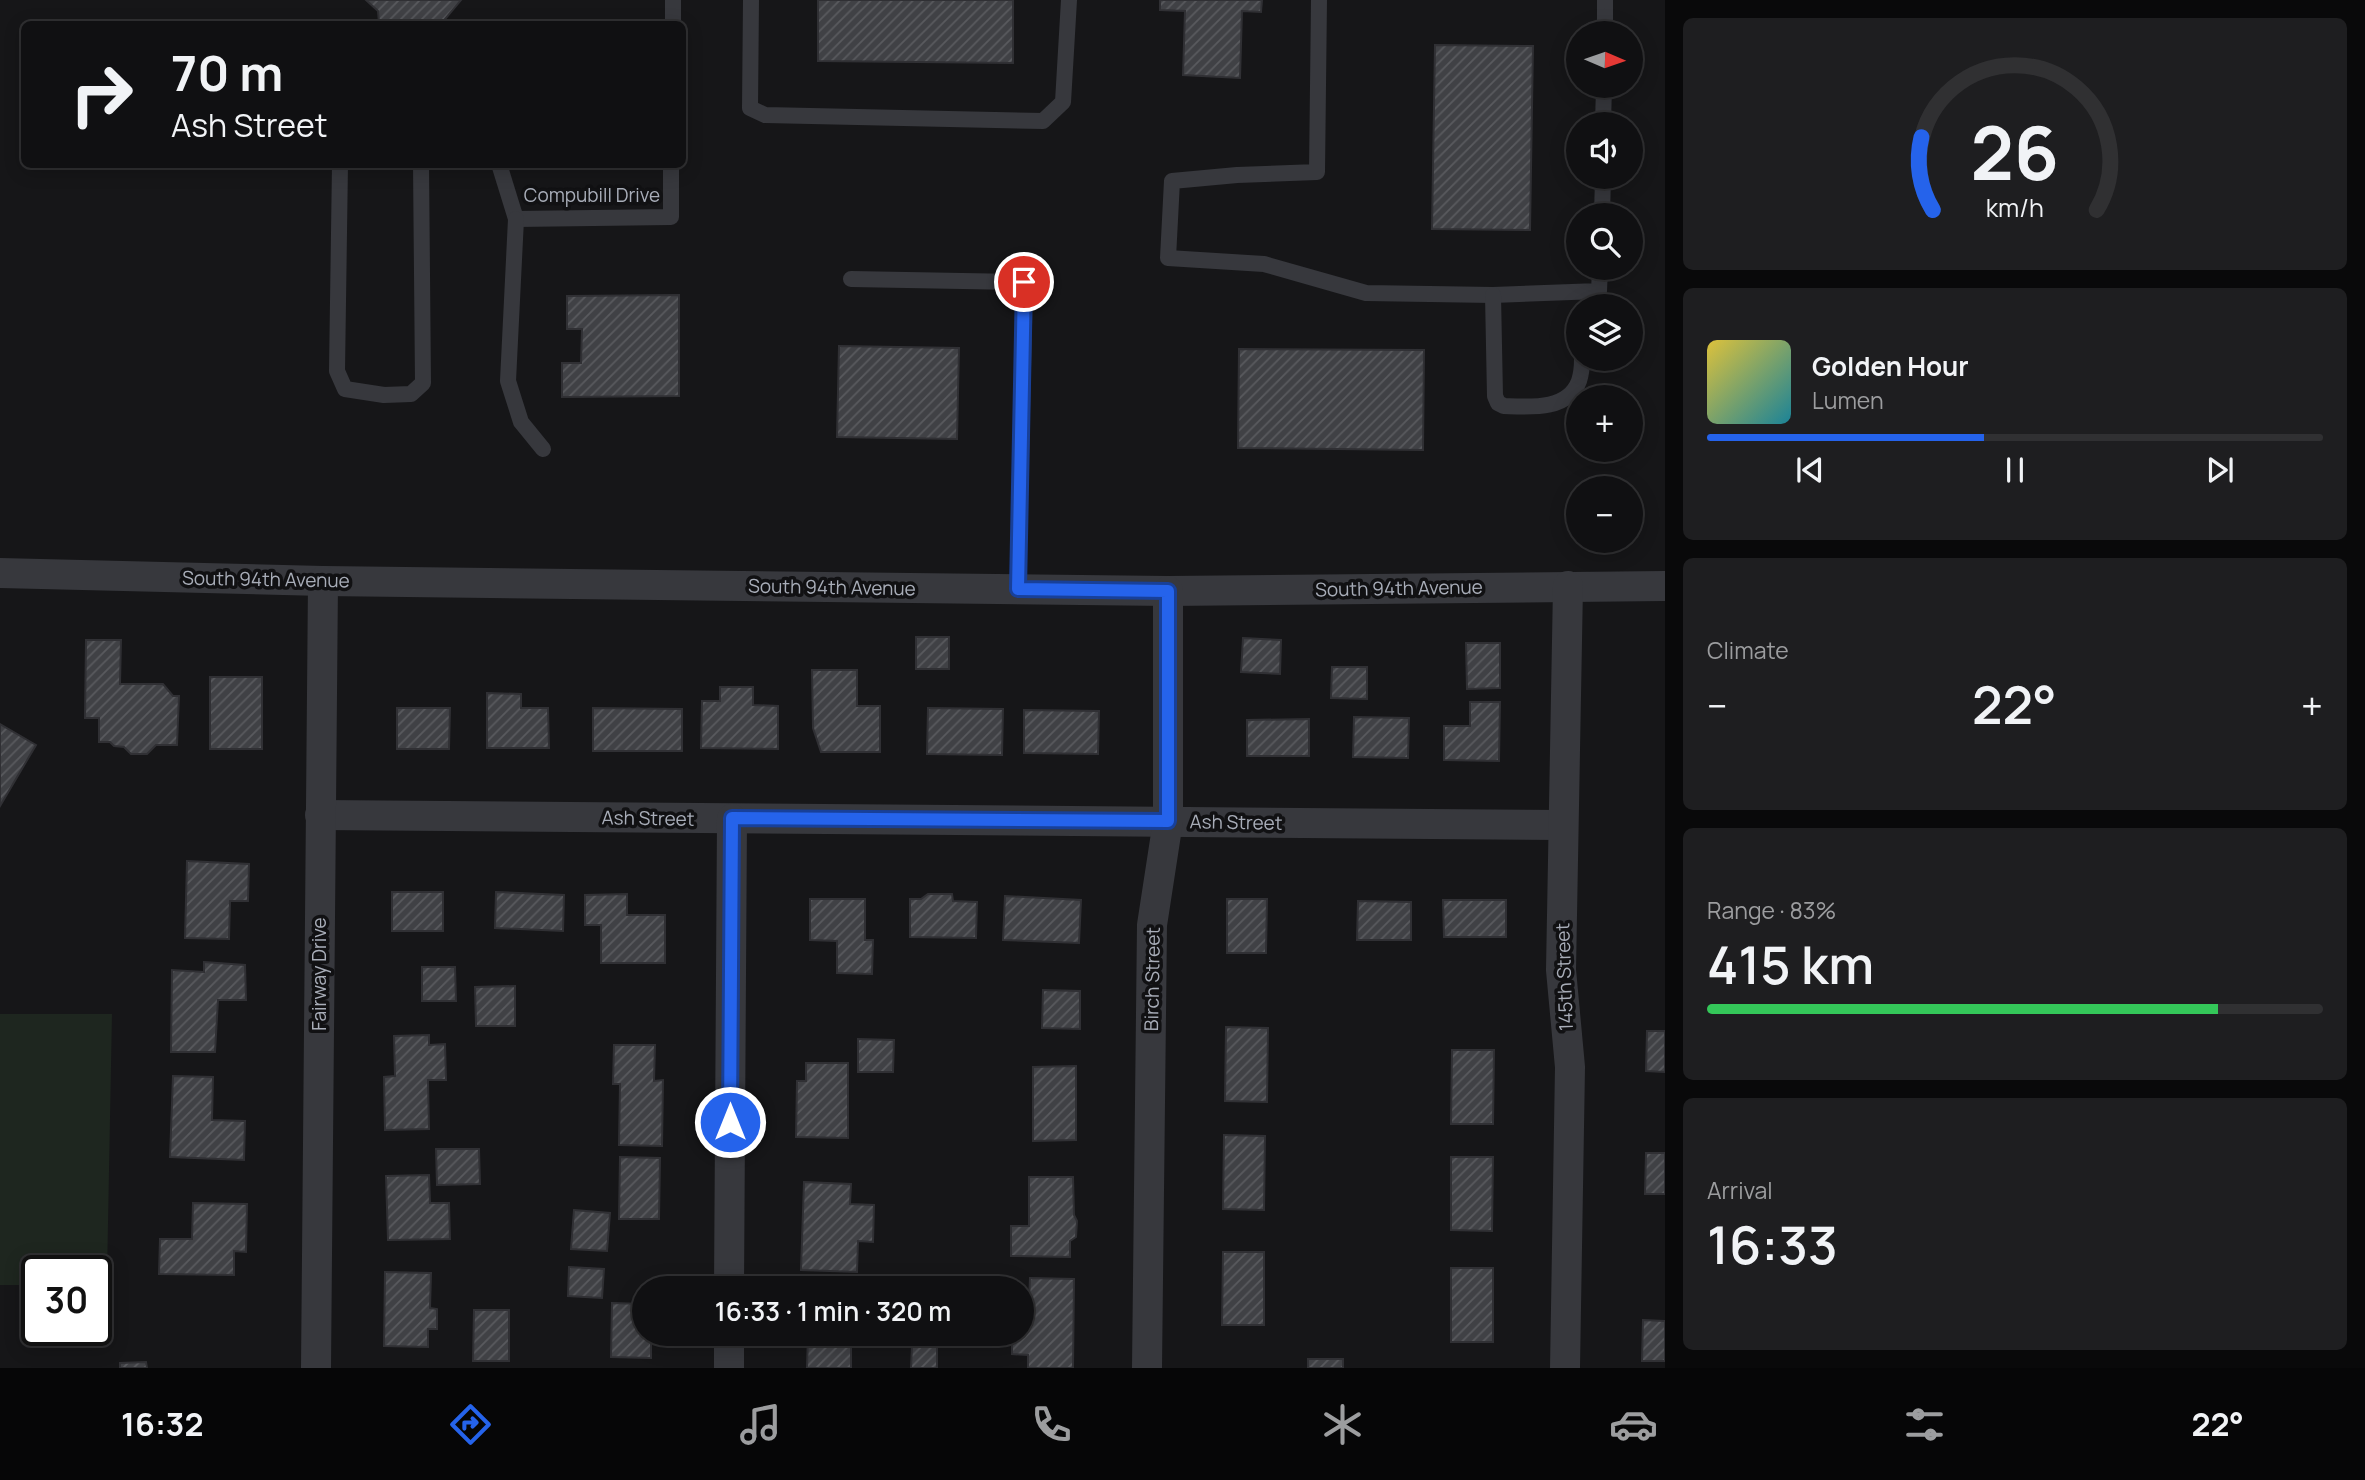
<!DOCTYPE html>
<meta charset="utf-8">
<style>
:root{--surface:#101012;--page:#1e1e20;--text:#f1f3f6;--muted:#9c9d9f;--line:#303032;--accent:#2563eb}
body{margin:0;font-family:Manrope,sans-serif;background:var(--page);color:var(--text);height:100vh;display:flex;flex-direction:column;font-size:26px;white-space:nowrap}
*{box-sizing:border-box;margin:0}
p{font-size:23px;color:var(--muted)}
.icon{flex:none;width:38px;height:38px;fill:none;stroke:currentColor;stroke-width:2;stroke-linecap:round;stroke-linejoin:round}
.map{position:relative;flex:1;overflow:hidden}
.drawer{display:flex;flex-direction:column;gap:18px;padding:18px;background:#09090a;width:700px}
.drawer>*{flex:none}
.top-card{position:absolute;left:21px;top:21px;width:665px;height:147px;border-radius:10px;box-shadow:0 4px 18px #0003,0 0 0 2px var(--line);background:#101012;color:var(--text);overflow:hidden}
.needle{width:46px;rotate:92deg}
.buttons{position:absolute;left:1566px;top:21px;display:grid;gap:14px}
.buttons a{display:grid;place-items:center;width:77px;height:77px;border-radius:50%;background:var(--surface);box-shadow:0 4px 18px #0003,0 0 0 2px var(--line);font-size:35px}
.speed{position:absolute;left:21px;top:1255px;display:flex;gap:14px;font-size:35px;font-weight:700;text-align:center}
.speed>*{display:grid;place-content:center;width:91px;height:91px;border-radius:50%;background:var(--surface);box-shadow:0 4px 18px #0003,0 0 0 2px var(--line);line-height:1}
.speed .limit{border:4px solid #111;border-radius:10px;background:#fff;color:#111}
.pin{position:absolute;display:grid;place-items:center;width:60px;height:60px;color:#fff;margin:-30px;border:4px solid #fff;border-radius:50%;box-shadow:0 2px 7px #0007}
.me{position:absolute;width:77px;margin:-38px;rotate:0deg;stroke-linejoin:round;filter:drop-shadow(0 0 5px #0008)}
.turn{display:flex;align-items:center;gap:24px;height:147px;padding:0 35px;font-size:32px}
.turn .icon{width:91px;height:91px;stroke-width:2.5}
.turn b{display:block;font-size:49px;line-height:60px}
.big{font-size:52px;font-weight:600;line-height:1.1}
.drawer .card{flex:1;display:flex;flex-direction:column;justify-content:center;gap:10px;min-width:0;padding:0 24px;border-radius:10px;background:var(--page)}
.drawer .dial{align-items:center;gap:0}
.dial svg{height:182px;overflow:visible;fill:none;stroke:var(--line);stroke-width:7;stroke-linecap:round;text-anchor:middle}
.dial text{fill:var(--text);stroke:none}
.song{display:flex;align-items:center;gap:21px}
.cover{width:84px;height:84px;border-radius:10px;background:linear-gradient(135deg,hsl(50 70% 55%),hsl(190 70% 35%))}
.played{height:7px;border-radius:4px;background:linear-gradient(90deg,var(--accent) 45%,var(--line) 45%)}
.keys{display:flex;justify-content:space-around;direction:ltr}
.heat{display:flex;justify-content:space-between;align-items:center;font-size:38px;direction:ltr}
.charge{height:10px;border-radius:5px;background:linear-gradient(90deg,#34c759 83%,var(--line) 0)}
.trip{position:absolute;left:632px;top:1276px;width:402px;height:70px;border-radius:35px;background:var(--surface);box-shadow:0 4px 18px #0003,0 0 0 2px var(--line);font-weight:600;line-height:70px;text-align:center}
.dock{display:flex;height:112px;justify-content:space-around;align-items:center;background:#060607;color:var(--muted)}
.dock .icon{width:49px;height:49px}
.dock .on{color:var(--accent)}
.dock b{font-size:32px;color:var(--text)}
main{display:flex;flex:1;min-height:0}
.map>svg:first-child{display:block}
</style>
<main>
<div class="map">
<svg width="1665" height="1368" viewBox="0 0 1665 1368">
<defs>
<pattern id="building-hatch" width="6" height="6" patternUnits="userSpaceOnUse" patternTransform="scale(1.75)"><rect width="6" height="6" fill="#404145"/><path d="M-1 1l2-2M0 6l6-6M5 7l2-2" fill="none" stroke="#595a5e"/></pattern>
</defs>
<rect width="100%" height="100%" fill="#161618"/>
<polygon fill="#1e261f" points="0,1014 112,1014 107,1277 96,1278 96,1270 37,1270 37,1285 0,1285"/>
<g fill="url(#building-hatch)" stroke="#303034" stroke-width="2">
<polygon points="366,0 461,0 441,24 379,24 378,11"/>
<polygon points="818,0 1013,0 1013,63 818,61"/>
<polygon points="1160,0 1262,0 1261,12 1242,11 1240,78 1183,75 1185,11 1160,10"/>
<polygon points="1435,45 1533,46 1530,230 1432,229"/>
<polygon points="679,295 679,396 562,397 562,363 581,363 582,329 567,329 567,296"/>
<polygon points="839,346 959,348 957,439 837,437"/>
<polygon points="1239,349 1424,350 1423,450 1238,448"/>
<rect x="916" y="637" width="33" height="32"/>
<polygon points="1243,638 1281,640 1280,674 1241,672"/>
<polygon points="86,640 121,640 120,684 163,684 173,696 179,696 177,745 156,745 147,754 131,754 124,747 114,746 110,742 99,742 99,718 85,718"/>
<polygon points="1466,643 1500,643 1500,688 1467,689"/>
<polygon points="1332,667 1367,667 1367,699 1331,698"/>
<polygon points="812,670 857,670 857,706 880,706 880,752 821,752 813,728"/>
<rect x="210" y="677" width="52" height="72"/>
<polygon points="720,687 753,687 753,705 778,706 778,749 701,748 702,701 720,701"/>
<polygon points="487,693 521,694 521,708 548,708 549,748 487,748"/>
<polygon points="1470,702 1500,702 1499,761 1444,760 1444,726 1470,726"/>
<polygon points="397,708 450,708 449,749 397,749"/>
<polygon points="593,708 682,709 682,751 593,751"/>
<polygon points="928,708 1003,709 1002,755 927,754"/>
<polygon points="1024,710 1099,711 1098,754 1024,753"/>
<polygon points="1354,717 1409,718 1408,758 1353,757"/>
<polygon points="1309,719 1309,756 1247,756 1247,720"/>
<polygon points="0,724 36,745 0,806"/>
<polygon points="187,861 249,864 248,901 230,901 229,939 185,938"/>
<rect x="392" y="892" width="51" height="39"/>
<polygon points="496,892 564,895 563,931 495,928"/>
<polygon points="627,894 627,915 665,915 665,963 601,963 601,925 585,925 585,895"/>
<polygon points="928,894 952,894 953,901 977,902 976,938 910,937 910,899 921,899"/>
<polygon points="1005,896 1081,900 1079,943 1003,940"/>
<polygon points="810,899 865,899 865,940 873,940 872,974 837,973 837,941 810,940"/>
<polygon points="1227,899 1267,899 1266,953 1227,953"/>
<polygon points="1443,900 1506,900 1506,937 1444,937"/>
<polygon points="1358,901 1411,902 1411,940 1357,940"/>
<polygon points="204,962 245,965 246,1000 218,1000 215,1052 171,1052 172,970 204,972"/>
<polygon points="422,967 455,967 456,1001 422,1001"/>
<polygon points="515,986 515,1026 476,1026 475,987"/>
<polygon points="1043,990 1080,991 1080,1029 1042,1028"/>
<polygon points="1226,1027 1268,1028 1267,1102 1225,1101"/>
<polygon points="1647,1031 1665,1031 1665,1072 1646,1071"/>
<polygon points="429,1035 429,1045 445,1044 446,1080 428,1080 429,1129 385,1130 384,1077 395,1076 394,1036"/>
<polygon points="858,1039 894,1040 893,1072 858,1072"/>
<polygon points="614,1045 655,1045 654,1081 663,1080 662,1146 619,1145 620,1084 613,1084"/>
<polygon points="1452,1050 1494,1050 1493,1124 1451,1124"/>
<polygon points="806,1063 848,1063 848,1138 796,1137 797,1081 806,1081"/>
<polygon points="1076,1066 1076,1140 1033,1141 1033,1067"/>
<polygon points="173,1076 213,1077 212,1120 245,1121 244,1160 170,1157"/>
<polygon points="1224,1135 1265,1136 1264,1210 1223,1209"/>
<polygon points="436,1149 479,1149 480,1184 437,1185"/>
<polygon points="1646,1153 1665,1153 1665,1194 1645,1194"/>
<polygon points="620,1157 660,1158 659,1219 619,1219"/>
<polygon points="1451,1157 1493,1157 1492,1231 1451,1230"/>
<polygon points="429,1175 430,1203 449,1203 450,1239 388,1240 386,1176"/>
<polygon points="1029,1177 1073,1177 1074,1215 1077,1221 1076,1237 1070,1241 1070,1257 1011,1256 1011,1226 1029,1226"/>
<polygon points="804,1182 851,1184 850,1204 874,1205 873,1242 858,1241 857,1272 801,1270"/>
<polygon points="193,1203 247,1204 246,1252 234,1251 234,1275 159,1274 160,1239 192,1239"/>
<polygon points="574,1210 610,1213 607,1251 571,1249"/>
<polygon points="1223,1252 1264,1252 1264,1325 1222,1325"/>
<polygon points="569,1267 604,1269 602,1298 568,1296"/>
<rect x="1451" y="1268" width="42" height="74"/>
<polygon points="385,1272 431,1273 430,1308 437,1309 437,1329 428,1329 428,1347 384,1346"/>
<polygon points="1030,1278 1074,1279 1073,1368 1028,1368 1028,1355 1012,1354 1012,1334 1022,1334 1022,1325 1028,1325"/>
<polygon points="612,1303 644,1304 644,1334 651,1334 651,1358 611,1357"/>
<polygon points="474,1310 509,1310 509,1361 473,1361"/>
<polygon points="1643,1320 1665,1321 1665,1361 1642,1361"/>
<polygon points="808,1334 851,1334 851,1368 807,1368"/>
<polygon points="912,1346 937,1346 937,1368 911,1368"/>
<rect x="1308" y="1359" width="35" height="9"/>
<polygon points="146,1362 147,1368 120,1368 120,1363"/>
</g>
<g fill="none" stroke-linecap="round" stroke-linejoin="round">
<g stroke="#37383d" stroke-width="16">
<polyline points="751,0 750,108 765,115 1043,121 1063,102 1069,0"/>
<polyline points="1319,0 1317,172 1237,175 1172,181 1168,258 1264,264 1366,293 1493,295 1599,291 1600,268"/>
<polyline points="673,24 673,0"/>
<polyline points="1605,33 1605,0"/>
<polyline points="1603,124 1604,86"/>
<polyline points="340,164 337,371 345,389 384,395 411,394 423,383 421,164"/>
<polyline points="499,164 516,219 671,217 671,164"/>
<polyline points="1602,215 1603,177"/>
<polyline points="516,219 508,381 521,422 543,449"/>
<polyline points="851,279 1025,282 1018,589"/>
<path d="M1493 295 1495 396 1498 403 1504 406C1529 407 1568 411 1579 381 1581 375 1582 366 1582 359"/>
</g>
<g stroke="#37383d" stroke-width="30">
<polyline points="0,573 323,581 1168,591 1665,586"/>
<polyline points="320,815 1563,825"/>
<polyline points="729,1288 732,819"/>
<polyline points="316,1368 323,581"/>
<polyline points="729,1368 729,1334"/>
<polyline points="1147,1368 1152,925 1168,821 1168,591"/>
<polyline points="1565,1368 1570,1067 1561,970 1568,586"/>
</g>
</g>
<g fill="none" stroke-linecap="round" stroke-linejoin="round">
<g stroke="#184099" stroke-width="18">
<polyline id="route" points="730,1122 732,818 1168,821 1168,591 1018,589 1024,282"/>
</g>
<use href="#route" stroke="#2563eb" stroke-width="12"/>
</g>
<g text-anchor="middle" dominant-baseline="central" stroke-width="7" stroke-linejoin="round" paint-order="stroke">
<g font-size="19" fill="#a8adb8" stroke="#111113">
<text x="592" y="195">Compubill Drive</text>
<text transform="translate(266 579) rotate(1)">South 94th Avenue</text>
<text transform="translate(832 587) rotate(1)">South 94th Avenue</text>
<text transform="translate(1399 588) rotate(-1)">South 94th Avenue</text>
<text transform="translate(648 818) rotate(1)">Ash Street</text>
<text transform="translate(1236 822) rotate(1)">Ash Street</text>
<text transform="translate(319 974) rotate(-90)">Fairway Drive</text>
<text transform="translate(1564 977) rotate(-92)">145th Street</text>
<text transform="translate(1152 979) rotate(-89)">Birch Street</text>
</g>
</g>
</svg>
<div class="buttons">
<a><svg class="needle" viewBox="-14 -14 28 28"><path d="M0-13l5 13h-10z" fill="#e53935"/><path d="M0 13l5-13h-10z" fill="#9c9d9f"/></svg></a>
<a><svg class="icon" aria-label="sound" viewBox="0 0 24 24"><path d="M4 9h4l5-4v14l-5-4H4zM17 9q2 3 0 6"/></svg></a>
<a><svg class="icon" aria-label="search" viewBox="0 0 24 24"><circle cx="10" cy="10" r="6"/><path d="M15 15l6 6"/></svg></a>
<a><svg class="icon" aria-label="layers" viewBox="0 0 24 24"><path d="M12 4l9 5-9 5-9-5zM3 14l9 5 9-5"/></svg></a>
<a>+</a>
<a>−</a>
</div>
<div class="speed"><div class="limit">30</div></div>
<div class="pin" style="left:1024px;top:282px;background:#d93025"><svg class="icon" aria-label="arrive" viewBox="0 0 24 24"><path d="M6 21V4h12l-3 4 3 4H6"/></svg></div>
<svg class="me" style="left:730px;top:1122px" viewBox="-20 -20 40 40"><circle r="17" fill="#2563eb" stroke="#fff" stroke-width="3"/><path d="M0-11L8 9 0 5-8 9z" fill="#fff"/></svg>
<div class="trip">16:33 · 1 min · 320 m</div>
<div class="top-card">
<div class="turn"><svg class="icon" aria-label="right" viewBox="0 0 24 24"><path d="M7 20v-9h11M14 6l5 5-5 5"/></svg><div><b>70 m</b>Ash Street</div></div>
</div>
</div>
<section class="drawer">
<div class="card dial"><svg viewBox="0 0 100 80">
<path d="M14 69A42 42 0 1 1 86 69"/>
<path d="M14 69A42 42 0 0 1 9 37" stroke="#2563eb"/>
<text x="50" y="56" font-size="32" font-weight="700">26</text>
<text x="50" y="72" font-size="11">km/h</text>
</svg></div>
<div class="card">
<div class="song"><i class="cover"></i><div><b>Golden Hour</b><p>Lumen</p></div></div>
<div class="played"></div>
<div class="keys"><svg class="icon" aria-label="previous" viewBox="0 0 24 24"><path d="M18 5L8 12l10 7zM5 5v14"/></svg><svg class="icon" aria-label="pause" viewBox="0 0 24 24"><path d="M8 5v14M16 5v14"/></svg><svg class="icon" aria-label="next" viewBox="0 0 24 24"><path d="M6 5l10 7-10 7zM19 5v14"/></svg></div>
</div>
<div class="card"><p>Climate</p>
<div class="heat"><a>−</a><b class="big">22°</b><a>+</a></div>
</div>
<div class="card"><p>Range · 83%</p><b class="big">415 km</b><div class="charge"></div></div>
<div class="card"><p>Arrival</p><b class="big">16:33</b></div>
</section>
</main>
<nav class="dock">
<b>16:32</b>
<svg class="icon on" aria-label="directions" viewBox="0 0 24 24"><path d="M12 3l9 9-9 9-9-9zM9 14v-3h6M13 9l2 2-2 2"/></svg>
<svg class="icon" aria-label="music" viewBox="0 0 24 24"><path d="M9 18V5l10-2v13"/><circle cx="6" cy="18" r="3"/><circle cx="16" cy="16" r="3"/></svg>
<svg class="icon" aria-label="phone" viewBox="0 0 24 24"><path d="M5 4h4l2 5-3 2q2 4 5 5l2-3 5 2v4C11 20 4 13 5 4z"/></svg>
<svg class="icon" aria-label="climate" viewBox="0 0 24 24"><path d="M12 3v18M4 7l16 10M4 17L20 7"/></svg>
<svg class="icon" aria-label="car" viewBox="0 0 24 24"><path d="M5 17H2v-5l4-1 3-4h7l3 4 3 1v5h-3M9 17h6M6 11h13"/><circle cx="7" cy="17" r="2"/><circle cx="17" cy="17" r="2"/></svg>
<svg class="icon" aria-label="filters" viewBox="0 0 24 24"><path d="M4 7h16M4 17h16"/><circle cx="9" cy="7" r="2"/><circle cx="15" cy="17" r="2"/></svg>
<b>22°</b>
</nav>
